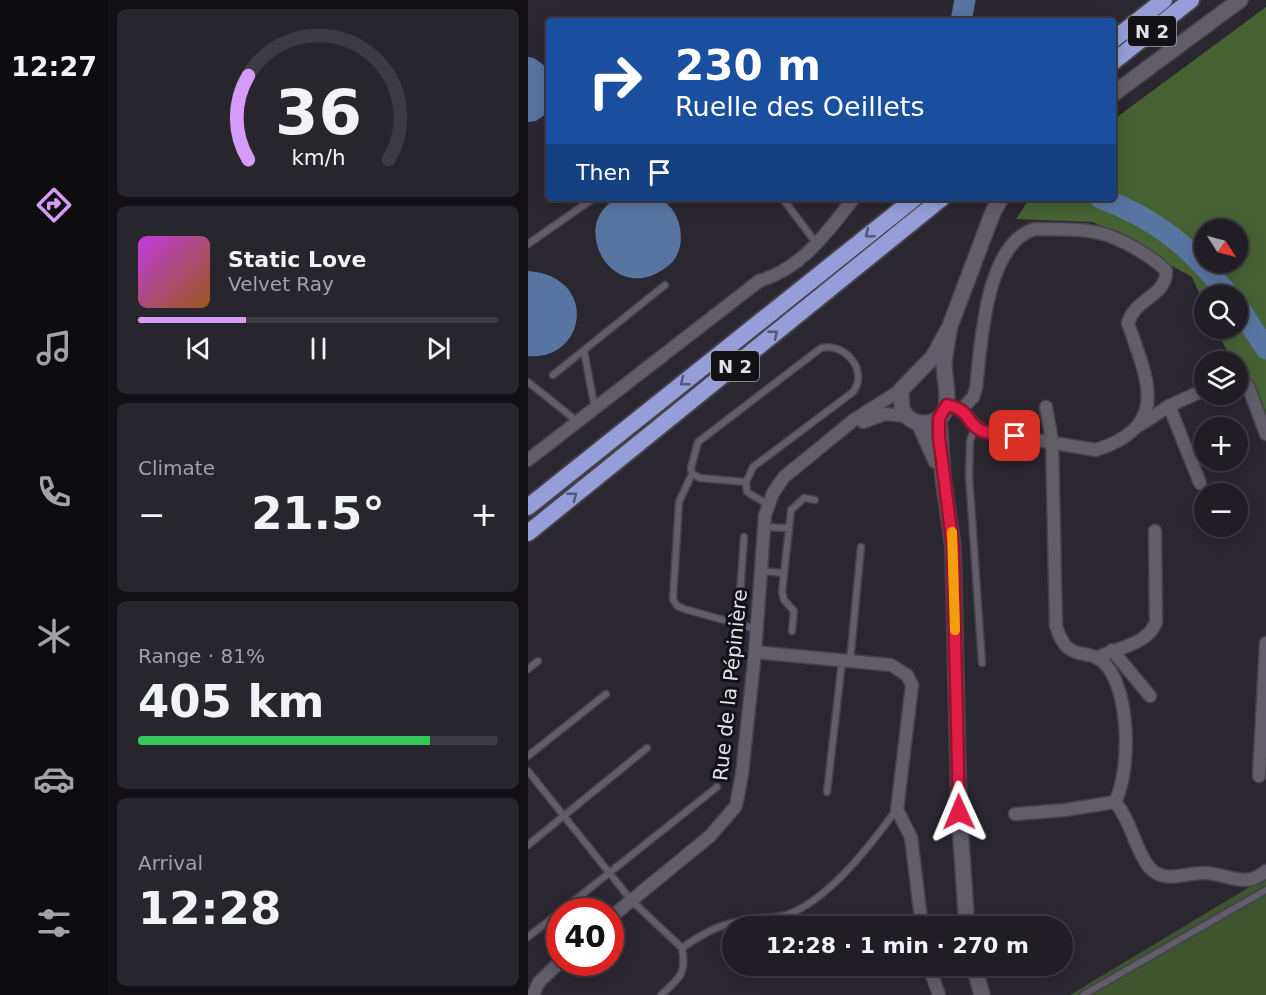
<!DOCTYPE html>
<meta charset="utf-8">
<style>
:root{--surface:#201d25;--page:#28262d;--text:#f1f3f6;--muted:#a2a2a7;--line:#3d3b42;--accent:#d79bf9}
body{margin:0;font-family:"DejaVu Sans",sans-serif;background:var(--page);color:var(--text);height:100vh;display:flex;flex-direction:column;font-size:22px;white-space:nowrap}
*{box-sizing:border-box;margin:0}
p{font-size:20px;color:var(--muted)}
.icon{flex:none;width:33px;height:33px;fill:none;stroke:currentColor;stroke-width:2;stroke-linecap:round;stroke-linejoin:round}
.map{position:relative;flex:1;overflow:hidden}
.drawer{display:flex;flex-direction:column;gap:9px;padding:9px;background:#121014;width:420px}
.drawer>*{flex:none}
.top-card{position:absolute;left:18px;top:18px;width:570px;height:183px;border-radius:6px;box-shadow:0 3px 15px #0003,0 0 0 2px var(--line);background:#1a4fa0;color:#fff;overflow:hidden}
.needle{width:39px;rotate:126deg}
.fabs{position:absolute;left:666px;top:219px;display:grid;gap:12px}
.fabs a{display:grid;place-items:center;width:54px;height:54px;border-radius:50%;background:var(--surface);box-shadow:0 3px 15px #0003,0 0 0 2px var(--line);font-size:30px}
.speed{position:absolute;left:18px;top:898px;display:flex;gap:12px;font-size:30px;font-weight:700;text-align:center}
.speed>*{display:grid;place-content:center;width:78px;height:78px;border-radius:50%;background:var(--surface);box-shadow:0 3px 15px #0003,0 0 0 2px var(--line);line-height:1}
.speed .limit{border:9px solid #d22;background:#fff;color:#111}
.pin{position:absolute;display:grid;place-items:center;width:51px;height:51px;color:#fff;margin:-26px;border-radius:12px;box-shadow:0 3px 9px #0006}
.me{position:absolute;width:66px;margin:-33px;rotate:359deg;stroke-linejoin:round;filter:drop-shadow(0 0 4px #0008)}
.turn{display:flex;align-items:center;gap:21px;height:126px;padding:0 30px;font-size:27px}
.turn .icon{width:78px;height:78px;stroke-width:2.5}
.turn b{display:block;font-size:42px;line-height:51px}
.then{display:flex;align-items:center;height:57px;padding:0 30px;background:#0003;gap:12px;font-size:22px}
.big{font-size:45px;font-weight:700;line-height:1.1}
.drawer .tile{flex:1;display:flex;flex-direction:column;justify-content:center;gap:9px;min-width:0;padding:0 21px;border-radius:9px;background:var(--page)}
.drawer .dial{align-items:center;gap:0}
.dial svg{height:156px;overflow:visible;fill:none;stroke:var(--line);stroke-width:7;stroke-linecap:round;text-anchor:middle}
.dial text{fill:var(--text);stroke:none}
.song{display:flex;align-items:center;gap:18px}
.cover{width:72px;height:72px;border-radius:9px;background:linear-gradient(135deg,hsl(290 70% 55%),hsl(30 70% 35%))}
.played{height:6px;border-radius:3px;background:linear-gradient(90deg,var(--accent) 30%,var(--line) 30%)}
.keys{display:flex;justify-content:space-around;direction:ltr}
.heat{display:flex;justify-content:space-between;align-items:center;font-size:33px;direction:ltr}
.charge{height:9px;border-radius:4px;background:linear-gradient(90deg,#34c759 81%,var(--line) 0)}
.trip{position:absolute;left:194px;top:916px;width:351px;height:60px;border-radius:30px;background:var(--surface);box-shadow:0 3px 15px #0003,0 0 0 2px var(--line);font-weight:700;line-height:60px;text-align:center}
main{display:flex;flex:1;min-height:0}
.tabs{display:flex;flex-direction:column;width:108px;justify-content:space-around;align-items:center;background:#0d0c0f;color:var(--muted)}
.tabs .icon{width:42px;height:42px}
.tabs .on{color:var(--accent)}
.tabs b{font-size:27px;color:var(--text)}
.map>svg:first-child{display:block}
</style>
<main>
<nav class="tabs">
<b>12:27</b>
<svg class="icon on" aria-label="directions" viewBox="0 0 24 24"><path d="M12 3l9 9-9 9-9-9zM9 14v-3h6M13 9l2 2-2 2"/></svg>
<svg class="icon" aria-label="music" viewBox="0 0 24 24"><path d="M9 18V5l10-2v13"/><circle cx="6" cy="18" r="3"/><circle cx="16" cy="16" r="3"/></svg>
<svg class="icon" aria-label="phone" viewBox="0 0 24 24"><path d="M5 4h4l2 5-3 2q2 4 5 5l2-3 5 2v4C11 20 4 13 5 4z"/></svg>
<svg class="icon" aria-label="climate" viewBox="0 0 24 24"><path d="M12 3v18M4 7l16 10M4 17L20 7"/></svg>
<svg class="icon" aria-label="car" viewBox="0 0 24 24"><path d="M5 17H2v-5l4-1 3-4h7l3 4 3 1v5h-3M9 17h6M6 11h13"/><circle cx="7" cy="17" r="2"/><circle cx="17" cy="17" r="2"/></svg>
<svg class="icon" aria-label="filters" viewBox="0 0 24 24"><path d="M4 7h16M4 17h16"/><circle cx="9" cy="7" r="2"/><circle cx="15" cy="17" r="2"/></svg>
</nav>
<section class="drawer">
<div class="tile dial"><svg viewBox="0 0 100 80">
<path d="M14 69A42 42 0 1 1 86 69"/>
<path d="M14 69A42 42 0 0 1 14 26" stroke="#d79bf9"/>
<text x="50" y="56" font-size="32" font-weight="700">36</text>
<text x="50" y="72" font-size="11">km/h</text>
</svg></div>
<div class="tile">
<div class="song"><i class="cover"></i><div><b>Static Love</b><p>Velvet Ray</p></div></div>
<div class="played"></div>
<div class="keys"><svg class="icon" aria-label="previous" viewBox="0 0 24 24"><path d="M18 5L8 12l10 7zM5 5v14"/></svg><svg class="icon" aria-label="pause" viewBox="0 0 24 24"><path d="M8 5v14M16 5v14"/></svg><svg class="icon" aria-label="next" viewBox="0 0 24 24"><path d="M6 5l10 7-10 7zM19 5v14"/></svg></div>
</div>
<div class="tile"><p>Climate</p>
<div class="heat"><a>−</a><b class="big">21.5°</b><a>+</a></div>
</div>
<div class="tile"><p>Range · 81%</p><b class="big">405 km</b><div class="charge"></div></div>
<div class="tile"><p>Arrival</p><b class="big">12:28</b></div>
</section>
<div class="map">
<svg width="738" height="995" viewBox="0 0 738 995">
<rect width="100%" height="100%" fill="#2b2731"/>
<polygon fill="#3f5530" points="738,877 738,995 542,995"/>
<path fill="#466233" fill-rule="evenodd" d="M738 7V433L710 373V362L704 361 688 329 710 328V296H676V303L664 277 565 222 488 219 502 198H585V120ZM676 230H710V262H676Z"/>
<g fill="#5874a1">
<polygon points="0,57 6,58 21,69 21,112 8,121 0,122"/>
<path d="M91 198C102 198 122 194 132 199 155 210 161 250 140 266 83 311 38 220 91 198Z"/>
<path d="M0 271C71 276 59 361 0 356Z"/>
</g>
<g fill="none" stroke-linecap="round" stroke-linejoin="round">
<g stroke="#5874a1" stroke-width="21">
<polyline points="433,21 437,0"/>
<path d="M572 198C628 218 665 249 701 296"/>
<polyline points="710,306 738,349"/>
</g>
<g stroke="#45424b" stroke-width="9">
<g id="service">
<polyline points="254,198 289,244"/>
<polyline points="0,244 66,198"/>
<polyline points="56,351 67,409"/>
<polyline points="25,375 137,285"/>
<polyline points="0,382 50,422"/>
<polyline points="447,427 442,441 441,475 454,663"/>
<polyline points="164,474 151,502 145,599 149,606 156,609 228,629"/>
<path d="M218 482 172 478 164 474 163 468 170 442 293 348C317 342 341 371 325 392L225 467 218 482 219 492 239 504"/>
<polyline points="236,527 260,528"/>
<polyline points="233,571 255,573"/>
<polyline points="210,624 216,537"/>
<polyline points="264,631 266,611 256,600 254,592 263,510 276,498 287,500"/>
<polyline points="322,661 333,547"/>
<polyline points="0,669 10,661"/>
<polyline points="0,756 78,694"/>
<polyline points="0,771 103,900 154,948"/>
<polyline points="299,792 314,661"/>
<polyline points="0,845 119,748"/>
<polyline points="32,912 189,787"/>
<polyline points="0,937 32,912"/>
<path d="M154 948C178 931 196 922 226 919 236 917 248 918 258 915 300 901 343 845 368 810"/>
<path d="M133 995C151 978 159 975 154 948"/>
<polyline points="555,995 738,890"/>
</g>
</g>
<g stroke="#45424b" stroke-width="15">
<g id="minor">
<polyline points="710,378 720,386 738,434"/>
<path d="M419 405C443 411 438 422 455 431L568 450C644 425 619 380 600 323 607 298 639 296 638 271 631 262 621 257 612 251 571 226 553 230 507 229 457 243 453 345 448 388L445 397 434 409"/>
<polyline points="641,406 672,483"/>
<path d="M518 407 524 441 528 626C540 667 561 644 579 666 602 695 603 770 587 802 604 822 606 848 621 867 636 885 658 872 677 873 700 874 718 889 738 871"/>
<polyline points="335,422 357,414 378,416"/>
<polyline points="612,425 641,406 676,390"/>
<path d="M0 460 231 281C275 268 299 232 326 198"/>
<polyline points="584,650 622,696"/>
<polyline points="227,652 363,665 379,675 384,685 369,810 383,837 394,927"/>
<path d="M569 658C589 647 620 645 628 622L627 531"/>
<polyline points="731,776 738,643"/>
<polyline points="487,814 537,810 587,802"/>
<polyline points="82,918 182,836 208,806 214,774 227,652 237,515 245,493 256,477 327,419 373,390"/>
<polyline points="401,966 411,995"/>
<polyline points="5,995 11,982 32,962"/>
</g>
</g>
<g stroke="#45424b" stroke-width="18">
<g id="tertiary">
<polyline points="585,94 712,0"/>
<path d="M422 326C420 338 417 351 416 364 416 384 430 420 398 423 387 424 380 419 374 410L373 390 405 357 422 326 465 212 473 198"/>
<polyline points="411,418 415,478 425,547 431,812 439,927"/>
<polyline points="391,423 408,461"/>
<polyline points="446,966 454,995"/>
</g>
</g>
<g stroke="#45424b" stroke-width="20">
<g id="trunk">
<polyline points="585,40 636,0"/>
<polyline points="585,62 663,0"/>
<polyline points="0,507 387,198"/>
<polyline points="0,533 414,198"/>
</g>
</g>
<use href="#service" stroke="#615d69" stroke-width="6"/>
<use href="#minor" stroke="#615d69" stroke-width="12"/>
<use href="#tertiary" stroke="#615d69" stroke-width="15"/>
<use href="#trunk" stroke="#969ed9" stroke-width="16"/>
</g>
<defs><path id="oneway-chevron" d="M-2-3.5L2.5 0L-2 3.5" fill="none" stroke-width="1.6" stroke-linecap="round" stroke-linejoin="round" transform="scale(1.5)"/></defs>
<g stroke="#545877">
<use href="#oneway-chevron" transform="translate(341 234) rotate(141)"/>
<use href="#oneway-chevron" transform="translate(246 334) rotate(-39)"/>
<use href="#oneway-chevron" transform="translate(156 382) rotate(141)"/>
<use href="#oneway-chevron" transform="translate(45 496) rotate(-39)"/>
</g>
<g fill="none" stroke-linecap="round" stroke-linejoin="round">
<g stroke="#92132f" stroke-width="15">
<path id="route" d="M431 812 425 548 411 437V418L419 405C443 411 435 417 449 428 458 435 476 434 487 436"/>
</g>
<use href="#route" stroke="#e11d48" stroke-width="10"/>
<polyline stroke="#f59e0b" stroke-width="10" points="424,532 427,630"/>
</g>
<g text-anchor="middle" dominant-baseline="central" stroke-width="6" stroke-linejoin="round" paint-order="stroke">
<g fill="#121115" stroke="#a5a3a9" stroke-width="1.5">
<rect x="600" y="16" width="48" height="30" rx="4.5"/>
<rect x="183" y="351" width="48" height="30" rx="4.5"/>
</g>
<g font-size="18" font-weight="bold" fill="#e4e2e9">
<text x="624" y="31">N 2</text>
<text x="207" y="366">N 2</text>
</g>
<g font-size="20" fill="#e4e2e9" stroke="#121115">
<text transform="translate(202 685) rotate(-84)">Rue de la Pépinière</text>
</g>
</g>
</svg>
<div class="fabs">
<a><svg class="needle" viewBox="-14 -14 28 28"><path d="M0-13l5 13h-10z" fill="#e53935"/><path d="M0 13l5-13h-10z" fill="#a2a2a7"/></svg></a>
<a><svg class="icon" aria-label="search" viewBox="0 0 24 24"><circle cx="10" cy="10" r="6"/><path d="M15 15l6 6"/></svg></a>
<a><svg class="icon" aria-label="layers" viewBox="0 0 24 24"><path d="M12 4l9 5-9 5-9-5zM3 14l9 5 9-5"/></svg></a>
<a>+</a>
<a>−</a>
</div>
<div class="speed"><div class="limit">40</div></div>
<div class="pin" style="left:487px;top:436px;background:#d93025"><svg class="icon" aria-label="arrive" viewBox="0 0 24 24"><path d="M6 21V4h12l-3 4 3 4H6"/></svg></div>
<svg class="me" style="left:431px;top:812px" viewBox="-20 -20 40 40"><path d="M0-17L14 15 0 8-14 15z" fill="#e11d48" stroke="#fff" stroke-width="4"/></svg>
<div class="trip">12:28 · 1 min · 270 m</div>
<div class="top-card">
<div class="turn"><svg class="icon" aria-label="right" viewBox="0 0 24 24"><path d="M7 20v-9h11M14 6l5 5-5 5"/></svg><div><b>230 m</b>Ruelle des Oeillets</div></div>
<div class="then">Then<svg class="icon" aria-label="arrive" viewBox="0 0 24 24"><path d="M6 21V4h12l-3 4 3 4H6"/></svg></div>
</div>
</div>
</main>
